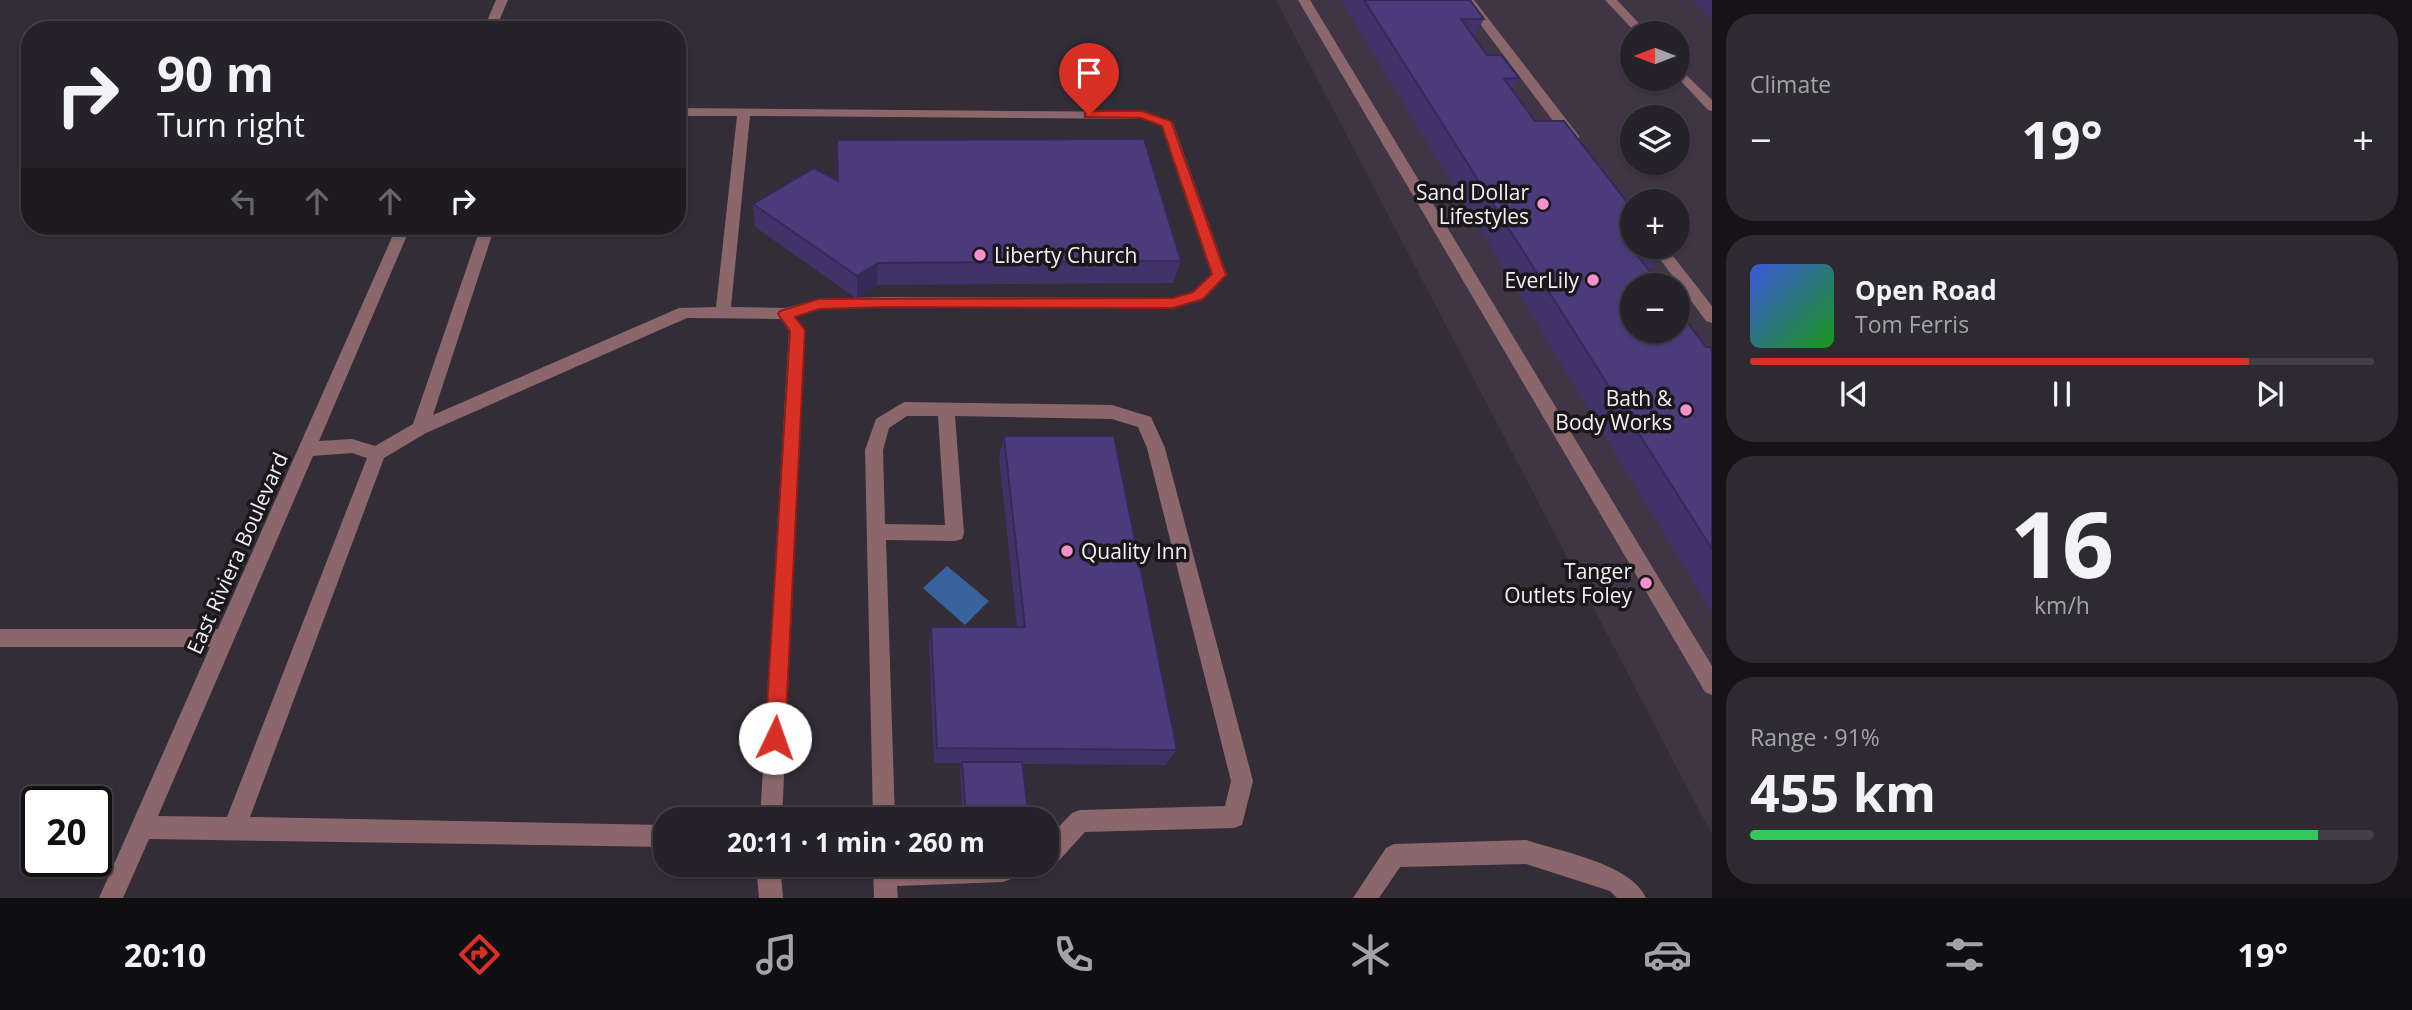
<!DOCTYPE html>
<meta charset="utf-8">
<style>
:root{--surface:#262229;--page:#2e2a31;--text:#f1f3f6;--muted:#a4a4a8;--line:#423f46;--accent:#d93025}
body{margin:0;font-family:"Open Sans",sans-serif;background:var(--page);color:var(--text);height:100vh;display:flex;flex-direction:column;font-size:26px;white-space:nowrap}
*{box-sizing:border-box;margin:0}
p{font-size:23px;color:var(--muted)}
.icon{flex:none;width:38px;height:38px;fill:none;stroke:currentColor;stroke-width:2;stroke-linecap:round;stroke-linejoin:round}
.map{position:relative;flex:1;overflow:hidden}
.details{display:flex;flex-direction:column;gap:14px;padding:14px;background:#151317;width:700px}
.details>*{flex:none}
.top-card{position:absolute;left:21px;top:21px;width:665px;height:214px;border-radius:28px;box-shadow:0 2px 5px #0004,0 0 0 2px var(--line);background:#262229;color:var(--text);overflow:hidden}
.needle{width:46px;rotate:270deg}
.tools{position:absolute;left:1620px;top:21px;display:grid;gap:14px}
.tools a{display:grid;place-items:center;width:70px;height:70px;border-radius:50%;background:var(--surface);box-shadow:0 2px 5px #0004,0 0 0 2px var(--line);font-size:35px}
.speed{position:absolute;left:21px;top:786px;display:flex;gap:14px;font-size:35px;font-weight:700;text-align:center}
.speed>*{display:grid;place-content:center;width:91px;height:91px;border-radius:50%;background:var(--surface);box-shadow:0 2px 5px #0004,0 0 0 2px var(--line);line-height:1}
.speed .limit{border:4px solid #111;border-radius:10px;background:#fff;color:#111}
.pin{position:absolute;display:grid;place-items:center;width:60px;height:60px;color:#fff;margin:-72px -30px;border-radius:50% 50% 50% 0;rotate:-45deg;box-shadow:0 0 7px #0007}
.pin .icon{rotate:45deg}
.me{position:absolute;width:77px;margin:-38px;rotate:3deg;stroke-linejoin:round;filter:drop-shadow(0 0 5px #0008)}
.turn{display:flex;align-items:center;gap:24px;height:147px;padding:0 21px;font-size:32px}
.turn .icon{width:91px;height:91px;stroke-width:2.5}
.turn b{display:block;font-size:49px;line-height:60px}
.lanes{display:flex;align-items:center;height:66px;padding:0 21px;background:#0003;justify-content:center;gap:35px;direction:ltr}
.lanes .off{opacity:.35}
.big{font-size:52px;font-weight:700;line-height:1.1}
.details .card{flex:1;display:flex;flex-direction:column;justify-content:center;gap:10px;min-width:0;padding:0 24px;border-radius:28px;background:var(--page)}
.details .dial{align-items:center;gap:0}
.dial b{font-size:91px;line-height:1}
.song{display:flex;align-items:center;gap:21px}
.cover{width:84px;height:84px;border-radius:10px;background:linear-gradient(135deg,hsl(230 70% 55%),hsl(120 70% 35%))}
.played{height:7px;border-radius:4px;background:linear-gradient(90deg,var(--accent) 80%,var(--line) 80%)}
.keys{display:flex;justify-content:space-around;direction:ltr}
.heat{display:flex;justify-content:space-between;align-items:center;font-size:38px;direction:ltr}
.charge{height:10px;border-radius:5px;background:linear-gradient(90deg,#34c759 91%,var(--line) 0)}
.trip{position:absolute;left:653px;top:807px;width:406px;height:70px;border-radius:28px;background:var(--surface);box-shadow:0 2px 5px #0004,0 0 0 2px var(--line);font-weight:700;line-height:70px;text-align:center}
.tab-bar{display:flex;height:112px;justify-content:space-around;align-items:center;background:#0f0e10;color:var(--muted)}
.tab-bar .icon{width:49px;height:49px}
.tab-bar .active{color:var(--accent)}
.tab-bar b{font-size:32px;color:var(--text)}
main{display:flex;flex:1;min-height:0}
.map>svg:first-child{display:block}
</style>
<main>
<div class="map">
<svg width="1712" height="898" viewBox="0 0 1712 898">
<rect width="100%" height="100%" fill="#332d37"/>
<path fill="#3f3545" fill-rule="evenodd" d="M1276 0H1712V835ZM1633 33H1678V79H1633ZM1633 117H1678V163H1633ZM1633 201H1678V247H1633ZM1633 285H1678V331H1633Z"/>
<polygon fill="#39639d" points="947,566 989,601 965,625 923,588"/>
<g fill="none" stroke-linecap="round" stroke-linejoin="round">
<g fill="#8b676c" fill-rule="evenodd">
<polygon points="496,0 508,0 495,30 483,30"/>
<polygon points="1298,0 1310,0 1712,666 1712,695 1705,692"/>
<polygon points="1462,0 1474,0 1579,136 1579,142 1569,142"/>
<polygon points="1605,0 1617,0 1648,33 1636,33"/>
<polygon points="1678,67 1712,100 1712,111 1708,110 1678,78"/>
<path d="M677 108 1147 112 1173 123 1227 275 1203 300 1173 308 884 307 819 309 795 316 805 330 782 819H760L789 331 781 319 687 318 426 433 384 458 250 817 665 825V847L149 839 123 898H99L210 647H0V629H218L397 226H411L319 441 352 439 375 446 413 424 481 226H495L433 415 679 308 716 307 737 116H677ZM750 116 1141 119 1161 125 1211 274 1193 292 1173 298 884 297 819 299 785 308 731 307ZM352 453 367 458 227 817 158 816 313 456Z"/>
<polygon points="1651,247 1666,247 1712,306 1712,323 1706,321"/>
<path d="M904 402 1112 405 1151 417 1165 448 1253 781 1242 825 1234 828 1085 832 1054 866 1046 870 1037 864H1046V840L1072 813 1080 810 1225 806 1231 781 1147 448 1138 427 1112 419 955 416 964 533 962 539 955 541 886 540 895 819H873L865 450 876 419ZM907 416H938L945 525 885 524 883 450 889 428Z"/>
<path d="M1526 840C1559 851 1632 864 1646 898H1617L1610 891 1526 864 1400 867 1379 898H1353L1386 848 1394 844Z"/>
<polygon points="756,864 780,864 783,898 759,898"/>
<polygon points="873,864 1032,864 1029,872 1003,882 897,886 898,898 874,898"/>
</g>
</g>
<g fill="#41336a">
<polygon points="1341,0 1470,0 1484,19 1474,37 1487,55 1519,78 1512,89 1535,121 1664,251 1648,270 1706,347 1712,347 1712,613"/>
<polygon points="1691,0 1712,0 1712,20"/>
<polygon points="838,181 1181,261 1173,283 877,285 857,299 755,227 753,204"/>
<polygon points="1004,436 1177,750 1165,765 1023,764 1029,819 963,819 960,770 961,763 934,763 929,644 931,627 1017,627 999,457"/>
</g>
<polygon fill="#352956" points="878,263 877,285 857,299 857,276"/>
<g fill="#4c3b7b" stroke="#352956" stroke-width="2">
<polygon points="1364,0 1470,0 1484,19 1461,19 1487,55 1501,55 1519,78 1504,79 1535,121 1564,121 1633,210 1633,247 1661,247 1664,251 1634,251 1660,285 1633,285 1633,331 1678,331 1678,310 1706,347 1712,347 1712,549"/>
<polygon points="1144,139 1181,261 878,263 857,276 753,204 814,168 838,181 837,140"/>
<polygon points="1004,436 1114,436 1177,750 937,748 931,627 1025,627"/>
<polygon points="962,762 1022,762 1029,819 966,819"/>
</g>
<polygon fill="#d93025" stroke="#8d1f18" stroke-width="2" points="1089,111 1142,111 1171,121 1226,275 1203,299 1173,308 884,307 819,309 795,317 805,330 785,738 782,744 775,747 768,744 765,738 790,331 778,314 780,311 819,299 1173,298 1193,292 1212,274 1162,126 1141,118 1085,117 1085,112"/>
<g fill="#f790ce" stroke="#1a171b" stroke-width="2.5">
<circle cx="1543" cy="204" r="7"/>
<circle cx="980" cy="255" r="7"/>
<circle cx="1593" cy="280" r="7"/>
<circle cx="1686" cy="410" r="7"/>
<circle cx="1067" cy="551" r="7"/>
<circle cx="1646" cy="583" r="7"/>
</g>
<g text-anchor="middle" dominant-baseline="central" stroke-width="7" stroke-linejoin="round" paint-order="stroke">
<g font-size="21" fill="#f3eff5" stroke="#1a171b" text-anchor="end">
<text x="1529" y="192">Sand Dollar<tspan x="1529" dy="24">Lifestyles</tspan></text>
<text x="994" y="255" text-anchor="start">Liberty Church</text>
<text x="1579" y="280">EverLily</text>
<text x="1672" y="398">Bath &amp;<tspan x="1672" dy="24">Body Works</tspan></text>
<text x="1081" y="551" text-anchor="start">Quality Inn</text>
<text x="1632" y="571">Tanger<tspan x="1632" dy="24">Outlets Foley</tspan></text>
</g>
<g font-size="21" fill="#f3eff5" stroke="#1a171b">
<text transform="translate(237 553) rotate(-66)">East Riviera Boulevard</text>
</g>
</g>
</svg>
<div class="tools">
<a><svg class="needle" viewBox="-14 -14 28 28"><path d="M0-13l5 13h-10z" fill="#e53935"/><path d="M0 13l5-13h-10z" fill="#a4a4a8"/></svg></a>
<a><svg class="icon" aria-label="layers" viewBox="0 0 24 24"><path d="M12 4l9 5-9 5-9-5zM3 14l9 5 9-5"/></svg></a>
<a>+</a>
<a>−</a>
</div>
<div class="speed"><div class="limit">20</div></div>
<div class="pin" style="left:1089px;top:115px;background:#d93025"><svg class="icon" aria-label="arrive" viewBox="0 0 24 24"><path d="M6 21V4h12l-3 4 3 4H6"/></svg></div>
<svg class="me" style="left:775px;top:738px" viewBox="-20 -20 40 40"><circle r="19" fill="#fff"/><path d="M0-13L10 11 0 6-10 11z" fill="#d93025"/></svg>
<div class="trip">20:11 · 1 min · 260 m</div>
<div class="top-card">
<div class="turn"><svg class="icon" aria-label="right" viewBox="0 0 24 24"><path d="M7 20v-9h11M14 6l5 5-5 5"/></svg><div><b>90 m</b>Turn right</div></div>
<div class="lanes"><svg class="icon off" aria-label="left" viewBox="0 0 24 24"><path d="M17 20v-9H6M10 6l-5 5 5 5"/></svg><svg class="icon off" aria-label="ahead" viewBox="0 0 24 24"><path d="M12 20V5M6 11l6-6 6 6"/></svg><svg class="icon off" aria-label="ahead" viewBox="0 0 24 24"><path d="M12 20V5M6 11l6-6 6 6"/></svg><svg class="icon" aria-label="right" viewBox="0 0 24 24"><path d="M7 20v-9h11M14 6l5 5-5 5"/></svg></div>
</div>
</div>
<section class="details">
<div class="card"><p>Climate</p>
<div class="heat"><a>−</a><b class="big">19°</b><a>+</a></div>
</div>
<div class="card">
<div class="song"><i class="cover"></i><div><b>Open Road</b><p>Tom Ferris</p></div></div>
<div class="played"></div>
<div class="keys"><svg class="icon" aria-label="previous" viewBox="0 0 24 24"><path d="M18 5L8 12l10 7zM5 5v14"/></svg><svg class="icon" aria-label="pause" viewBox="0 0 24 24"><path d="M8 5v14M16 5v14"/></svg><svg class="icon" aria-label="next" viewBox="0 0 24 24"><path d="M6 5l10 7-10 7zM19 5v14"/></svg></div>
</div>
<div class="card dial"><b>16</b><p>km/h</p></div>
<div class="card"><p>Range · 91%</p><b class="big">455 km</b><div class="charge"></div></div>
</section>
</main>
<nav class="tab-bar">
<b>20:10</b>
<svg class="icon active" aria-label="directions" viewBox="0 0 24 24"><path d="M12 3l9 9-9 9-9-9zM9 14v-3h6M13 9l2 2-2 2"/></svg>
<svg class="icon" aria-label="music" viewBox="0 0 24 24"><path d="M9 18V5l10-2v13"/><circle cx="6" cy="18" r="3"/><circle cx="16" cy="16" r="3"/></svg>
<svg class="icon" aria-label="phone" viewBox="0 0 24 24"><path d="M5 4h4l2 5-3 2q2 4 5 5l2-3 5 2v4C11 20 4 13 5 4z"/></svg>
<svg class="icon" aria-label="climate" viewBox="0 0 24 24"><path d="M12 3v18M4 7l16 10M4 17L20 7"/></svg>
<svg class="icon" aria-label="car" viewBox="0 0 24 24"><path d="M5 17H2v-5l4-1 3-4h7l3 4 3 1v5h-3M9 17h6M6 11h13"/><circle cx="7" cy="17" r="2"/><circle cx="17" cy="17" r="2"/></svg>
<svg class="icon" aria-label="filters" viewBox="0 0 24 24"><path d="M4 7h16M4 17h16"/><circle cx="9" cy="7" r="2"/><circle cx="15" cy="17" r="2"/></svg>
<b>19°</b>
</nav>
